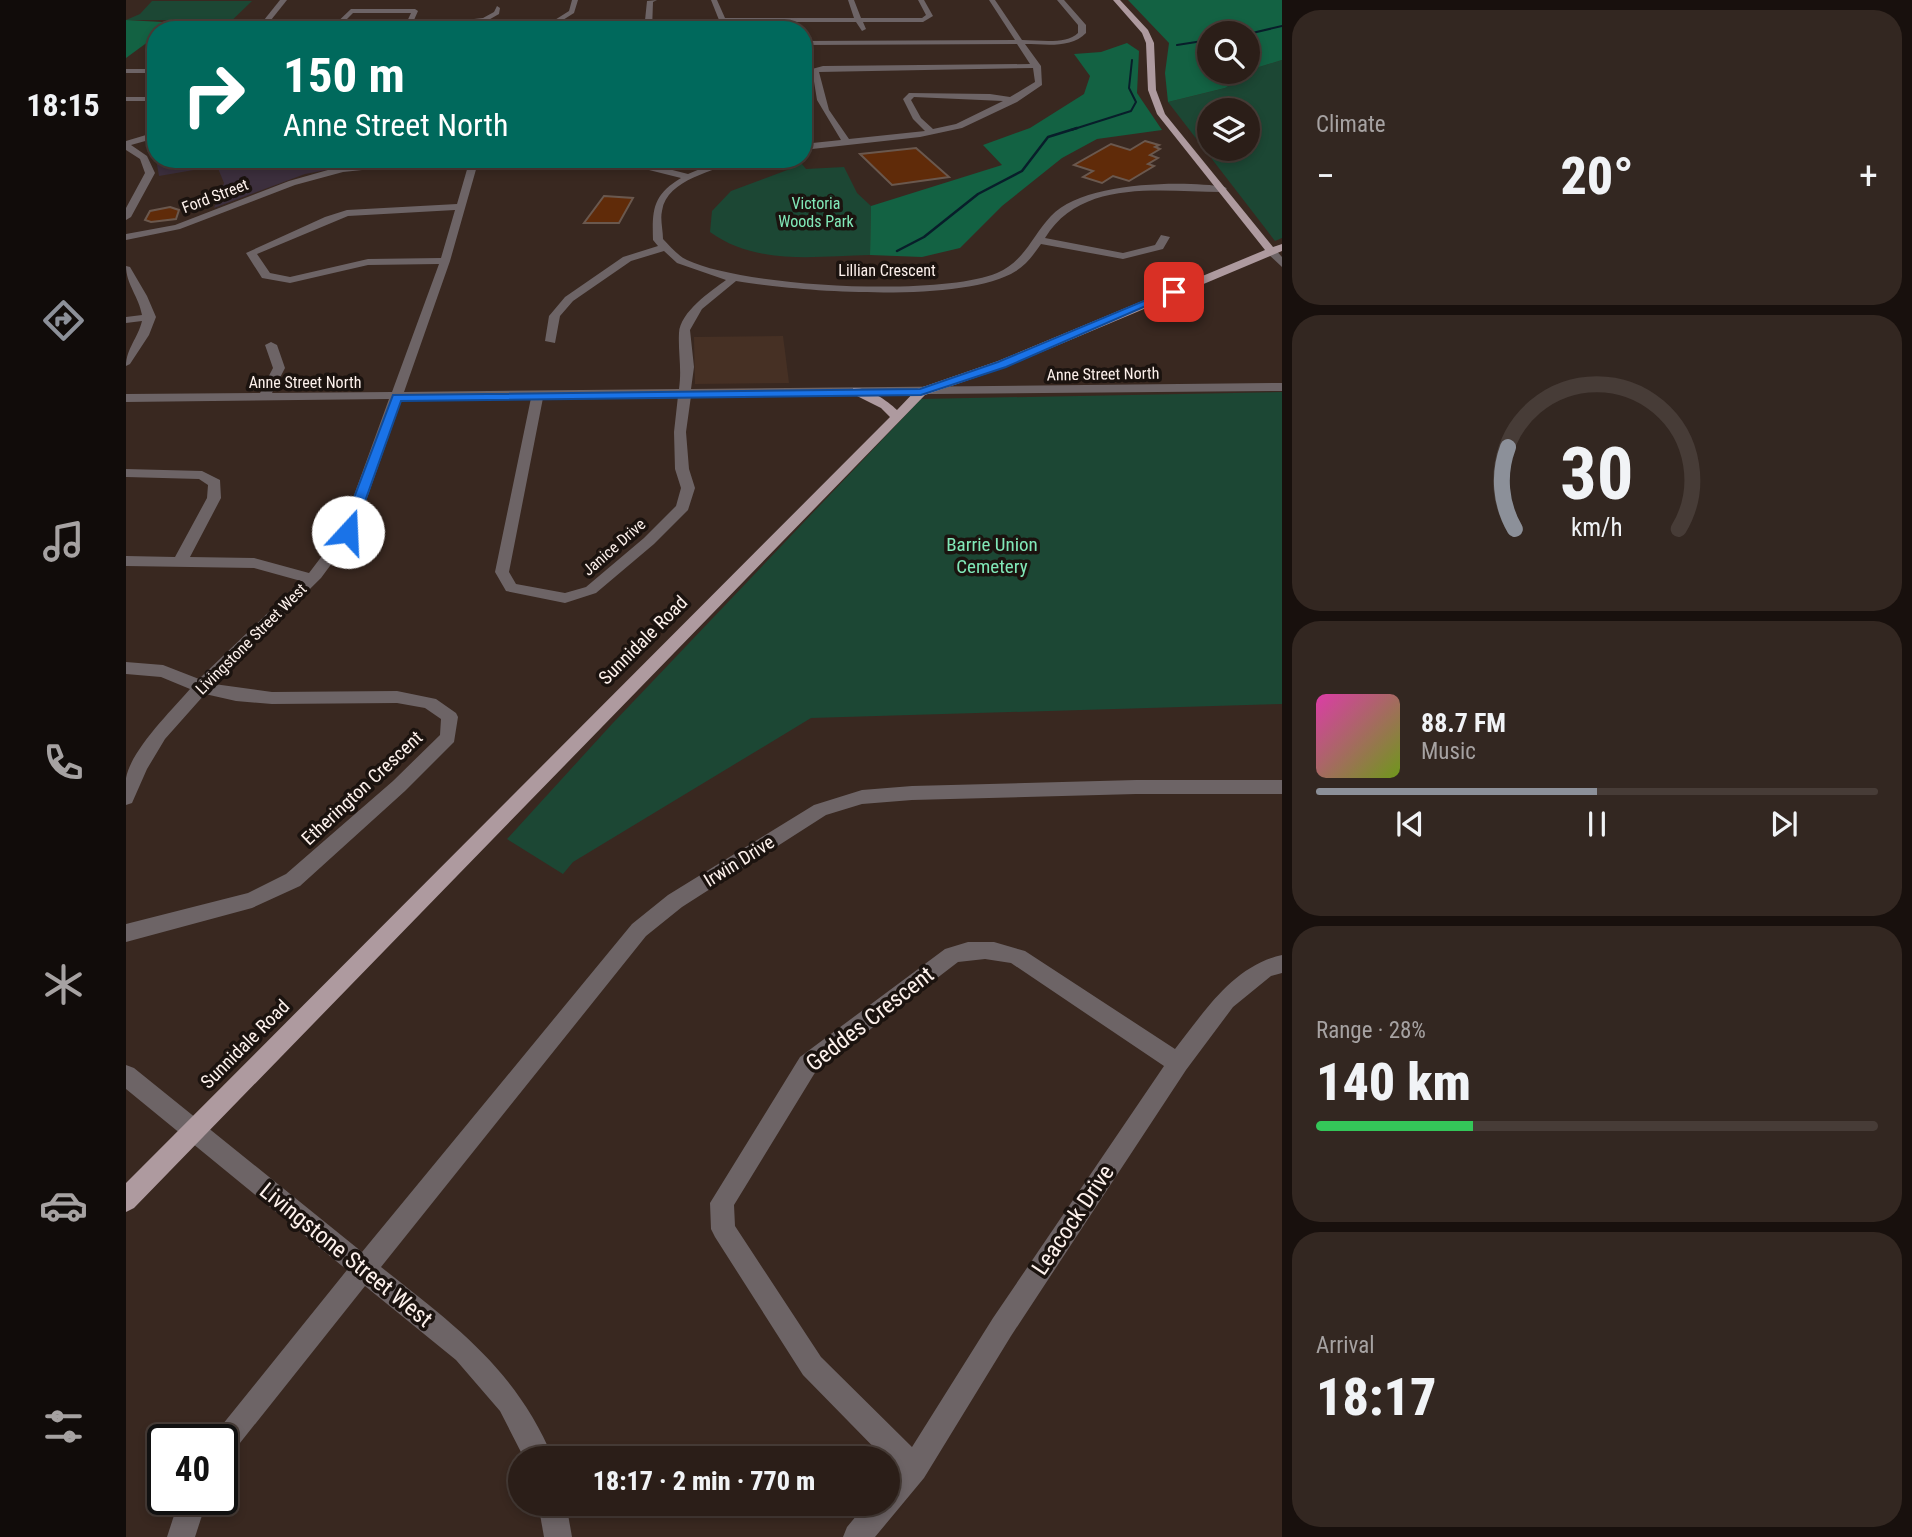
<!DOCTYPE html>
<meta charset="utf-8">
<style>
:root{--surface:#2b1e18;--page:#332721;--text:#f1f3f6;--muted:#a6a2a2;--line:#473c37;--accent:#8c9099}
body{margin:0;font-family:"Roboto Condensed",sans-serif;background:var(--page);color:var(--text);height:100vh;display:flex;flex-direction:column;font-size:26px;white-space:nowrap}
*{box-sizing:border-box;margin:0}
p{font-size:23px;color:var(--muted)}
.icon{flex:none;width:38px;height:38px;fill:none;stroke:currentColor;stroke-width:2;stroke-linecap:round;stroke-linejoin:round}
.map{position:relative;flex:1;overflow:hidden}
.panel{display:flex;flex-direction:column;gap:10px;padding:10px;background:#18100d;width:630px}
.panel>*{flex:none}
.top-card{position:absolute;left:21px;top:21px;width:665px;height:147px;border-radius:28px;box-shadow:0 4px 10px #0003,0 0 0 2px var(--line);background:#00695c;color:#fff;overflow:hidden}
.controls{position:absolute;left:1071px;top:21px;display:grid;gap:14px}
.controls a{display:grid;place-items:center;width:63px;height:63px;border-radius:50%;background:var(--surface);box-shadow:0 4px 10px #0003,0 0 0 2px var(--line);font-size:35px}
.speed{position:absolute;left:21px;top:1424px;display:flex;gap:14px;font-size:35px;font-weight:700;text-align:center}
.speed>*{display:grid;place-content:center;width:91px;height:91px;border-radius:50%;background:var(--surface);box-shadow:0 4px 10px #0003,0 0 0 2px var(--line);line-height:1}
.speed .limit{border:4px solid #111;border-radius:10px;background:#fff;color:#111}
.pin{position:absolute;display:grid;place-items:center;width:60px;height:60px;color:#fff;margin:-30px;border-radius:14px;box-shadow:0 4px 10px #0006}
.me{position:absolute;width:77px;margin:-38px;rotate:20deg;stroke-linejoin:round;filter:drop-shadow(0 0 5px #0008)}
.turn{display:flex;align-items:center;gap:24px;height:147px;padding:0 21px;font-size:32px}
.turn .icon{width:91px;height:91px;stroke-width:2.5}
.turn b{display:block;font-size:49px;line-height:60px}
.big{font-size:52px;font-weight:800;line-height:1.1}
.panel .tile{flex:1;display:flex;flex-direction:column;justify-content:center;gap:10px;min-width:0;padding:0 24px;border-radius:28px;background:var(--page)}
.panel .dial{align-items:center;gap:0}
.dial svg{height:182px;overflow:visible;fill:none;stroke:var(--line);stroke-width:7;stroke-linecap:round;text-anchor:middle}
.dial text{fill:var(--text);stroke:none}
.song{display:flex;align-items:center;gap:21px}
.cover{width:84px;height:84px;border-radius:10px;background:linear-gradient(135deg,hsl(320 70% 55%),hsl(80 70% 35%))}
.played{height:7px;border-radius:4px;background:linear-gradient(90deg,var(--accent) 50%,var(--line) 50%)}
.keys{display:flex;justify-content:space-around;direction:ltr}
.heat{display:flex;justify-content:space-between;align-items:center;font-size:38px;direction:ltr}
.charge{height:10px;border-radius:5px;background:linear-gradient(90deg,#34c759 28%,var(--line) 0)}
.trip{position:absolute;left:382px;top:1446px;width:392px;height:70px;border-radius:35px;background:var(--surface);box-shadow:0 4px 10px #0003,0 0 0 2px var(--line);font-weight:800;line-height:70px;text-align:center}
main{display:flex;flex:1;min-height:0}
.menu{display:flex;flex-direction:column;width:126px;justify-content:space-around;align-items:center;background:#110c0a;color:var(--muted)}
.menu .icon{width:49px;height:49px}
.menu .current{color:var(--accent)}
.menu b{font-size:32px;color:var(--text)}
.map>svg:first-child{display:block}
</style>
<main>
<nav class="menu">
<b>18:15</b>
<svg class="icon current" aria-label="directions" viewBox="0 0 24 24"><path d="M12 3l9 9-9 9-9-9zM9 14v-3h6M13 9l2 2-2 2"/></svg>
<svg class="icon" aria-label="music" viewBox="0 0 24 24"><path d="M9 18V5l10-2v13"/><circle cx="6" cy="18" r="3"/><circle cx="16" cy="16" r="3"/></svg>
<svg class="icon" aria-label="phone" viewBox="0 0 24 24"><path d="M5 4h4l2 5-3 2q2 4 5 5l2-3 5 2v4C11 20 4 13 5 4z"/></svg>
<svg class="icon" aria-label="climate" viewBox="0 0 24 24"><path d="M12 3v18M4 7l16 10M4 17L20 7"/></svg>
<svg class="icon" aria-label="car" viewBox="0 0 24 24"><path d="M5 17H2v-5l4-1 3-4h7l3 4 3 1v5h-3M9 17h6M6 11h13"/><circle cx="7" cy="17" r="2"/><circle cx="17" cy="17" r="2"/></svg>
<svg class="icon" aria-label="filters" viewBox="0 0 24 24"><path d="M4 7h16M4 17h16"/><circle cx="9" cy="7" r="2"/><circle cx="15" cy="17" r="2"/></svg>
</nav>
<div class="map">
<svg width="1156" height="1537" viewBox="0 0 1156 1537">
<rect width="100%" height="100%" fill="#392820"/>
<polygon fill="#463024" points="657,336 663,383 569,384 568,337"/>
<polygon fill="#3c2f3d" points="30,159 240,159 243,162 179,174 88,208 98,183 91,166 33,176"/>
<g fill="#1c4734" fill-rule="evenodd">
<polygon points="26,1 126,1 99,27 53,27 54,23 39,20 0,20 14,14"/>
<path d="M1156 60V238L1149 241 1042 102 1099 88 1133 67ZM1083 110H1122V149H1083Z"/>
<path d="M655 159H672L680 169 718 167 731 193 745 206 744 255C690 256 631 266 584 232L586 211 605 191 664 169Z"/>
<polygon points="1156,392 1156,704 685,718 447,862 437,874 381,839 486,724 795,399"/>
</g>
<g fill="#136243" fill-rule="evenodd">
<path d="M1002 0H1156V60L1133 67 1099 88 1042 102 1039 73 1043 43ZM1083 33H1122V72H1083Z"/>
<polygon points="0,20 54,23 53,27 30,30 30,36 0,58"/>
<polygon points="1001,43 1013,51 1011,93 1036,130 971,139 936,158 876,206 834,248 796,257 744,255 745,206 876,165 857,145 904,128 958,94 964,76 948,54 975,52"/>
</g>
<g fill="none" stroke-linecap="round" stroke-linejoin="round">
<g stroke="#081e2a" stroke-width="2">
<polyline points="1122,34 1156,26"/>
<polyline points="1051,45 1083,40"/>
<polyline points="945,130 1005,111 1010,102 1003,88 1006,60"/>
</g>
<polyline stroke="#081e2a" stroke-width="2.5" points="771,251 798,237 852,194 896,171 922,137 951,128"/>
</g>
<g fill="#602b09" stroke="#6a584e" stroke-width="2">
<polygon points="1019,141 1033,145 1029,147 1034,149 1024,155 1032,158 1022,164 1028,166 1003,181 987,176 976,183 957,177 967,171 948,165 985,144 1004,150"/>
<polygon points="790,148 823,177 766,185 734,154"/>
<polygon points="478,196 507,198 493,223 458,223"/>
<polygon points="44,207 53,210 50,219 25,222 19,220 24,211"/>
</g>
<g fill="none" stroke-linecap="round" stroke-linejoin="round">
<g fill="#6d6466" fill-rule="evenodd">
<polygon points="154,0 161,0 137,30 130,30"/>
<polygon points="446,0 452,0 448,13 421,30 413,30 443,11"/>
<polygon points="531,0 527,2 526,30 518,30 521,1"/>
<polygon points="585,0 591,0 599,18 728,18 722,0 728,0 735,18 796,18 800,15 792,0 798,0 807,16 797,22 737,22 740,29 736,31 730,22 601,22 604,30 597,30"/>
<path d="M863 0H869L896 40C912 40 940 45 952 33V25L931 0H938L960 25V33C945 49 918 44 899 44L915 66 916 85 891 102 836 128 794 137 677 150V144L715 140 691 100 686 69 697 66 904 64 891 44 677 45V41L889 40ZM907 68 909 82 884 97 864 94 783 93 777 99 787 119 799 131 723 139 703 110 693 72ZM788 97 877 101 830 124 807 129 795 118 785 100Z"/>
<polygon points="371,6 374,8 373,14 359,22 286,24 284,30 277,30 285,13 227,13 210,30 203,30 225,9 289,9 292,11 288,20 348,19 357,18 368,12"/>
<rect x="0" y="69" width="30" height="4"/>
<rect x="0" y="97" width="30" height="4"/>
<polygon points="30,132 30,138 5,145 21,156 29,173 5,217 0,220 0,208 19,173 14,159 0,150 0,141"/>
<path d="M344 159H481L515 162 562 174 598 159H612C590 172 541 178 536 211 534 219 537 230 537 239 544 246 552 256 561 260 618 287 813 297 871 273 899 261 906 236 925 216 956 182 1056 180 1099 187L1101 189 1096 192C1035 192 956 178 919 238L997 253 1029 245 1035 235 1044 237 1037 249 997 259 915 244C908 254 901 264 890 271 838 304 672 292 610 281L576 309 564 330 568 367 565 389 1156 383V391L565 396 560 432 563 469 569 488 562 510 528 544 470 593 439 603 380 591 369 572 405 398 276 399 229 532 195 578 88 684 146 692 271 691 310 699 330 713 332 717 328 742 279 791 174 886 126 908 0 942V924L122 893 160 874 267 781 314 735 315 719 299 708 271 703 146 704 110 701 79 694 39 739 21 769 6 803 0 805C0 796 0 786 0 778 5 750 46 710 64 689L35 677 0 674V662L37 665 73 679 175 581 128 568 0 566V556L49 557 81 498 82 485 73 479 0 477V469L76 471 94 480 95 498 64 557 128 558 183 573 215 531 263 399 0 402V394L134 393 147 368 139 345 145 342 151 345 159 368 146 393 266 392 313 264 242 265 164 283 136 278 120 253 199 217 221 210 331 204 342 166 265 167 217 172 169 185 54 229 0 240V234L49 225 163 181 216 166 265 161ZM481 165 515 168 555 178C527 195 526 209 527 240L532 246 497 257 439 297 423 316 419 341 429 343 434 316 447 301 505 261 538 251 551 263 600 280C585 291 554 312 553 333 552 353 556 368 553 389L278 392 324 261 351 166ZM329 210 315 258 242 259 164 277 144 273 131 254 222 216ZM552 396 548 432 549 469 555 488 550 506 518 538 460 587 439 593 390 584 383 572 417 398Z"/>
<polygon points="1141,249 1149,249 1156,257 1156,267 1141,253"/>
<path d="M0 266 4 267 21 296 30 317 23 335 4 364 0 366C0 349 12 338 16 321L0 323V317L16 315C13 297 0 284 0 266Z"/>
<path d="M1010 780H1156V794H1010L786 800 736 804 700 815 556 907 520 936 255 1267C328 1325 389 1368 427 1458H398L374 1411 330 1360 239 1286 106 1453 96 1456V1440H84L221 1270 0 1089V1065L8 1068 236 1252 506 924 542 895 688 805 736 790 786 786Z"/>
<path d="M842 942H868L899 951 1049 1049C1079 1011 1107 966 1156 955V973L1145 976 1107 1007 1060 1070 885 1336 798 1478 749 1537H717L721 1527 741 1503H761V1478L769 1469 677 1375 589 1237 585 1229 584 1203 674 1057 819 949ZM859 959 885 963 1038 1066 867 1318 786 1447 695 1357 609 1226 608 1205 690 1071 832 962Z"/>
<polygon points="53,1500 81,1500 69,1537 41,1537"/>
<polygon points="412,1503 440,1503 446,1537 418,1537"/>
</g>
<path fill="#ae9a9f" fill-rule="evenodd" d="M987 0H994L1022 30 1028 43 1030 90 1039 114 1147 247 1156 244V251L880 367 799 395 8 1208 0 1212V1183L764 417 755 408 727 394V388C741 387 761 400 771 410L791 389 872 361 1139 250 1031 114 1022 90 1020 43 1016 33Z"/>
</g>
<polygon fill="#1a73e8" stroke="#114b97" stroke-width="2" points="1044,290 1052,292 880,367 795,395 275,401 228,532 222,536 215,532 267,395 794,389 872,362"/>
<g text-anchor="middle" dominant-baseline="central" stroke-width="7" stroke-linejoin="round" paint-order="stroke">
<g font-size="16" fill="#fdf1ec" stroke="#1b130f">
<text transform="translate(89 196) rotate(-21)">Ford Street</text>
<text x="761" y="270">Lillian Crescent</text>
<text transform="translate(977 374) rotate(-1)">Anne Street North</text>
<text x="179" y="382">Anne Street North</text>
<text transform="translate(488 547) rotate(-41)">Janice Drive</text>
<text transform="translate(125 639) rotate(-45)">Livingstone Street West</text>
</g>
<g font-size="16" fill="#81e8b8" stroke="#1b130f">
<text x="690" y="203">Victoria<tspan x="690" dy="18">Woods Park</tspan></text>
</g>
<g font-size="19" fill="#81e8b8" stroke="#1b130f">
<text x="866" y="544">Barrie Union<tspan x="866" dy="22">Cemetery</tspan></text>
</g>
<g font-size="19" fill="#fdf1ec" stroke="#1b130f">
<text transform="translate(517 640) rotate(-45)">Sunnidale Road</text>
<text transform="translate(236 788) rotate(-43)">Etherington Crescent</text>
<text transform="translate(613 861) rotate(-32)">Irwin Drive</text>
<text transform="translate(119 1044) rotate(-45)">Sunnidale Road</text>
</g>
<g font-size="23" fill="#fdf1ec" stroke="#1b130f">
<text transform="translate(744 1019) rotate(-38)">Geddes Crescent</text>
<text transform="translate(947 1220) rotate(-56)">Leacock Drive</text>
<text transform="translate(220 1255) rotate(39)">Livingstone Street West</text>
</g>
</g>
</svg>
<div class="controls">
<a><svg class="icon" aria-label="search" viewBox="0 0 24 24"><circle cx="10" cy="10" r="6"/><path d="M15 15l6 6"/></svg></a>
<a><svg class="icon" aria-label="layers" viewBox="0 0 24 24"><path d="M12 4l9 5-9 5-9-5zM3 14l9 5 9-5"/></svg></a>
</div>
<div class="speed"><div class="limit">40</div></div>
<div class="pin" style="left:1048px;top:292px;background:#d93025"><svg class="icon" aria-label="arrive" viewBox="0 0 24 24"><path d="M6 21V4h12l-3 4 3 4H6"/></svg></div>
<svg class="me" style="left:222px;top:532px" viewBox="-20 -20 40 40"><circle r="19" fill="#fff"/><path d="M0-13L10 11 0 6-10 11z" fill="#1a73e8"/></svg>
<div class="trip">18:17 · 2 min · 770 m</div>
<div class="top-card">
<div class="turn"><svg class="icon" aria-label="right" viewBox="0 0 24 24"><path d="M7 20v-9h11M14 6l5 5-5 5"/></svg><div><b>150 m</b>Anne Street North</div></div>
</div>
</div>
<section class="panel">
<div class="tile"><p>Climate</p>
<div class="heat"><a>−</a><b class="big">20°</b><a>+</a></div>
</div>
<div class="tile dial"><svg viewBox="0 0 100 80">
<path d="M14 69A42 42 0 1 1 86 69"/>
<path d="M14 69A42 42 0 0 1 11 33" stroke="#8c9099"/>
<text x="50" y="56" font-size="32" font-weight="700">30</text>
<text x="50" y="72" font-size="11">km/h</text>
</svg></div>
<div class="tile">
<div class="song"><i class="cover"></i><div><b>88.7 FM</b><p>Music</p></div></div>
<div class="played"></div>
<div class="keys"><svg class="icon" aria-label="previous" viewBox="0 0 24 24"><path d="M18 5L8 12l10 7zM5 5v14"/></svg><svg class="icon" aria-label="pause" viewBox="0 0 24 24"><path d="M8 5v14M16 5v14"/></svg><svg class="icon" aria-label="next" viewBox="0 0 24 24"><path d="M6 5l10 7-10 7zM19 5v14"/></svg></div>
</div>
<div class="tile"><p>Range · 28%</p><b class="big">140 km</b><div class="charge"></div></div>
<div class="tile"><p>Arrival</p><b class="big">18:17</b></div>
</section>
</main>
